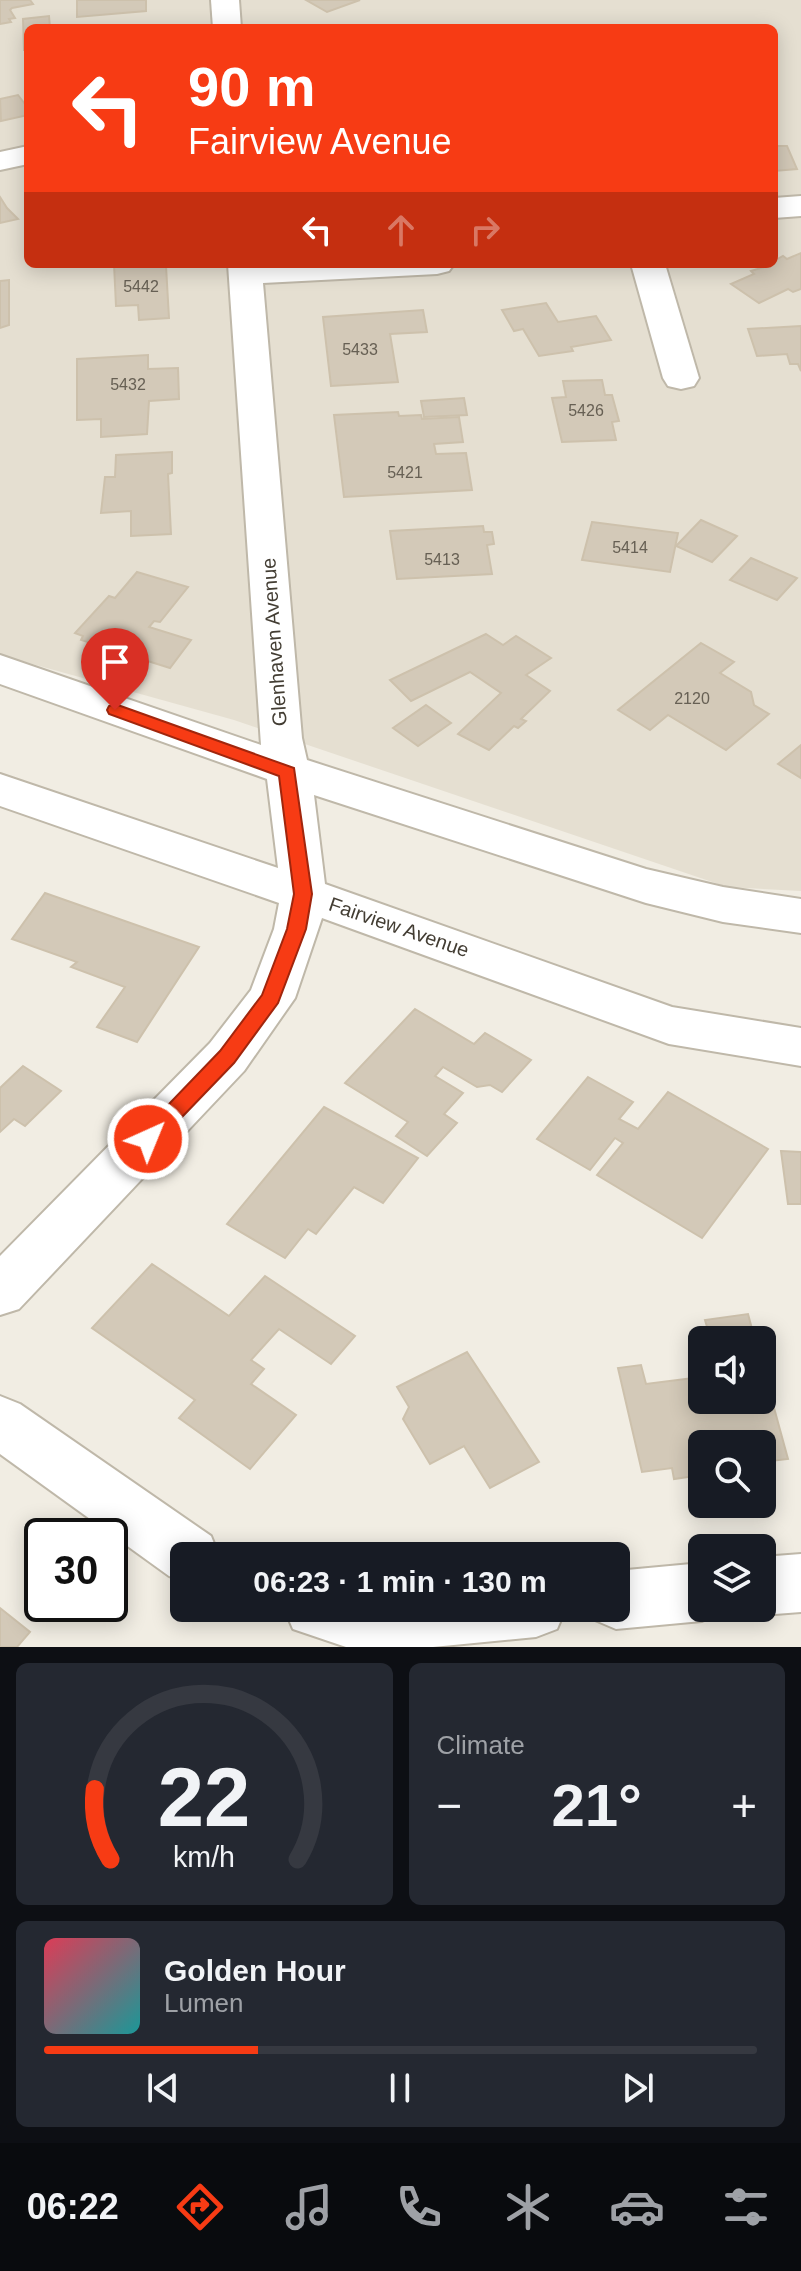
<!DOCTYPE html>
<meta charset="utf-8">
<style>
:root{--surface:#171b24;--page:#242831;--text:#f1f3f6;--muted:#9ea1a6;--line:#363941;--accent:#f73b14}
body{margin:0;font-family:Helvetica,sans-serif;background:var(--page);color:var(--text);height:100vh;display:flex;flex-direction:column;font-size:30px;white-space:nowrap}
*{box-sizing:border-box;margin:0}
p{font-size:26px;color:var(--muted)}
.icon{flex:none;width:44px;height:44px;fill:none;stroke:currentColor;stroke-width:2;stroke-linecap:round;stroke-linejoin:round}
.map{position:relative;height:1647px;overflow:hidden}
.details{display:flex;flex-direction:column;gap:16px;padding:16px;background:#0d0f14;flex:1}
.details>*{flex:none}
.top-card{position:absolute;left:24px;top:24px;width:754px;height:244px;border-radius:12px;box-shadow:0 4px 20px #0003;background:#f73b14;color:#fff;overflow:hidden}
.tools{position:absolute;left:688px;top:1326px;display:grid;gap:16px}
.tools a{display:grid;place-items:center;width:88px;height:88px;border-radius:12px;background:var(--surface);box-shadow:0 4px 20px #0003;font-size:40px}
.speed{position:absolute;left:24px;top:1518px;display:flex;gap:16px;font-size:40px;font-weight:700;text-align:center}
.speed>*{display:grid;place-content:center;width:104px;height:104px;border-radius:50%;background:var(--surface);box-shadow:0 4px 20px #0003;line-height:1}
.speed .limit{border:4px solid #111;border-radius:12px;background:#fff;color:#111}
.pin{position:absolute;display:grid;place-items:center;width:68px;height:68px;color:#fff;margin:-82px -34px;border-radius:50% 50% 50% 0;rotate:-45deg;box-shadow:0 0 8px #0007}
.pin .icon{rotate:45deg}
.me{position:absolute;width:88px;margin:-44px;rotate:44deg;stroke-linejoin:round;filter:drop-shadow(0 0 6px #0008)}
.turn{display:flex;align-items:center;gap:28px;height:168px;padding:0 32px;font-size:36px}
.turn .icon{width:104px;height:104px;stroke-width:2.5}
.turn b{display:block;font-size:56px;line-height:68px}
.lanes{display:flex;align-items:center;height:76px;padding:0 32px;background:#0003;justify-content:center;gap:40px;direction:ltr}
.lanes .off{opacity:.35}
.big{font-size:60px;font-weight:700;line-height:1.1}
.details .card{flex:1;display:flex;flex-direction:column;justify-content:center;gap:12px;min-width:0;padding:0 28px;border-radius:12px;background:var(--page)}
.details .dial{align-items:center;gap:0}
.dial svg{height:208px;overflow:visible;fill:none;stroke:var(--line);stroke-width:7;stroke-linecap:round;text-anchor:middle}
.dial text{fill:var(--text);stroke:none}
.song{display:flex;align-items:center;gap:24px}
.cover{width:96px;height:96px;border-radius:12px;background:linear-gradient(135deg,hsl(350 70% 55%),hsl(180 70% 35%))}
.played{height:8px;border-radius:4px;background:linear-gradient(90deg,var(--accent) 30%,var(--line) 30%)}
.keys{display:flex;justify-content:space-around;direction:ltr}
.heat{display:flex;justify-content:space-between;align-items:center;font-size:44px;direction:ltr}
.details .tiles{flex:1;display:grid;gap:16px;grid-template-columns:1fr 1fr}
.card:last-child{grid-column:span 2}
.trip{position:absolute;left:170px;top:1542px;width:460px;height:80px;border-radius:12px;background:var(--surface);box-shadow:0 4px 20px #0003;font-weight:700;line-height:80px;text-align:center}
.tabs{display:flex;height:128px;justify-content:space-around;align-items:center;background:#090b0e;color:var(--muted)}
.tabs .icon{width:56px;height:56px}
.tabs .on{color:var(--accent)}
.tabs b{font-size:36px;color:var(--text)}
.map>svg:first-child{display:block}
</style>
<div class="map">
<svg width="801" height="1647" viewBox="0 0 801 1647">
<rect width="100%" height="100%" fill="#f1ede3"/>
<path fill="#e5dfd1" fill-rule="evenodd" d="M0 0H801V891L727 887 234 720 0 655ZM28 28H774V264H28Z"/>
<g fill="#d3c9b8" stroke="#cdc1ac" stroke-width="2">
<polygon points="0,0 30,0 33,4 12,8 10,10 15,18 9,19 11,22 0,24"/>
<polygon points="77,0 146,0 146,11 77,17"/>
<polygon points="306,0 360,0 327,12"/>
<polygon points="49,16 50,28 28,28 28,50 24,50 23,19"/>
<polygon points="18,95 28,108 28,115 1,121 0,99"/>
<polygon points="774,146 787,146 797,169 774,171"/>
<polygon points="0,197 7,208 18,219 0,223"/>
<polygon points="801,253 801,289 793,292 788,289 759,303 731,284 754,274 751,271 774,264 774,261 783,256 787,259"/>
<polygon points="114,264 172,264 166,266 169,318 139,320 138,305 116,306"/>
<polygon points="9,280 9,325 0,328 0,281"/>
<polygon points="546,303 558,322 596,316 611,340 571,347 573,351 539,356 523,329 514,331 502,310"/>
<polygon points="423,310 427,332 390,334 398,382 331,386 323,317"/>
<polygon points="801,326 801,371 798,364 790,364 787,354 757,356 748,329"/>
<polygon points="148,355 148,369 178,368 179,399 149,401 147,434 101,437 101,419 77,420 77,359"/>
<polygon points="602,380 605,395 612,395 619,421 612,422 616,440 562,442 552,398 566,397 563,381"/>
<polygon points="464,398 467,415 424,417 421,401"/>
<polygon points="398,412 399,416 421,415 422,419 459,417 463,442 434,444 436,454 466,453 472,490 344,497 334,415"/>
<polygon points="172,452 172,473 168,474 171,534 131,536 131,511 101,513 105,477 115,477 116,455"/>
<polygon points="701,520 737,536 712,562 676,546"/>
<polygon points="592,522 678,533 670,572 582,560"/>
<polygon points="483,526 484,532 492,532 494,544 487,545 492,574 397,579 390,531"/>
<polygon points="751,558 797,578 777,600 730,580"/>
<polygon points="137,572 188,587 160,622 154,621 149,627 191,640 170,668 81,640 83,636 75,633 109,596 115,598"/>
<polygon points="486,634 503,645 516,636 551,658 526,675 550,691 521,719 526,721 518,728 514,726 489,750 458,734 501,693 470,672 411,701 390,680"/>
<polygon points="701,643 734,662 720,673 751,692 754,705 769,714 726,750 668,715 650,730 618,710"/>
<polygon points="426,705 451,723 418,746 393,728"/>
<polygon points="801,745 801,778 778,764"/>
<polygon points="45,893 199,947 137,1042 97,1027 125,987 71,967 77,962 12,939"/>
<polygon points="415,1009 474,1044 485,1033 531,1060 502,1092 490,1085 477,1087 443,1067 435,1076 463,1093 444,1114 457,1123 427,1156 396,1136 408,1122 345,1083"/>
<polygon points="23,1066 61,1091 25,1126 14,1119 0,1132 0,1088"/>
<polygon points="588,1077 633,1102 619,1119 638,1129 668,1092 768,1149 702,1238 597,1175 623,1143 615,1138 590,1170 537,1139"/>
<polygon points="324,1107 418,1158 383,1203 354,1187 316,1234 308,1229 285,1258 227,1224"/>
<polygon points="781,1151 801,1152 801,1204 788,1204"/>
<polygon points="152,1264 229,1316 265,1276 355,1336 331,1364 279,1329 251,1360 264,1369 251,1384 296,1415 250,1469 179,1418 195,1400 92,1328"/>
<polygon points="748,1314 755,1340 711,1340 705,1320"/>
<polygon points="467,1352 539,1462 490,1488 464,1446 430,1464 403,1419 409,1407 397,1387"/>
<polygon points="762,1364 788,1459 762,1462 762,1444 730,1444 728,1439 716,1441 717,1444 702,1444 702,1475 674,1479 672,1468 642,1472 618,1368 641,1365 646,1384 702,1377 702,1400 762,1400"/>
<polygon points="0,1608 30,1632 17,1647 0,1647"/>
</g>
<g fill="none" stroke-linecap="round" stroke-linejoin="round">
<g stroke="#bfb8a9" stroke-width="4">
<g id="minor">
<polygon points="211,0 239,0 241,28 213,28"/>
<polygon points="28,146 28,164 0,170 0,152"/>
<polygon points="801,196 801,216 774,218 774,198"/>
<polygon points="228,264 454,264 449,271 437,274 263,283 302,738 307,760 646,869 723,887 801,899 801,933 723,922 646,903 314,795 325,884 672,1007 801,1028 801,1066 669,1044 322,918 295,998 244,1071 19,1309 0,1315 0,1256 210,1043 251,990 274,929 279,903 0,806 0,774 278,868 267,779 0,684 0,655 261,745"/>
<polygon points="631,264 665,264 699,378 694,386 681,389 668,386 663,378"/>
<polygon points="0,1396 20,1404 211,1536 219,1556 184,1556 184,1582 169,1576 0,1454"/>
<polygon points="801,1554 801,1612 762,1615 746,1608 762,1608 762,1557"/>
<polygon points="702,1563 702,1608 725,1608 723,1612 702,1621 616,1629 595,1620 590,1608 616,1608 616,1571"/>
<polygon points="284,1608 566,1608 557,1629 536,1637 433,1647 346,1647 293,1629"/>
</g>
</g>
<use href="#minor" fill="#fff" fill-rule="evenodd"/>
</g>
<polygon fill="#f73b14" stroke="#a1260d" stroke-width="2" points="115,704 294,768 312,894 306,929 278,1003 234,1063 155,1145 148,1147 141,1145 138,1139 141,1133 220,1051 262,995 287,929 294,894 279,776 109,714 107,710 109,706"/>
<g text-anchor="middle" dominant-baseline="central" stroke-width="6" stroke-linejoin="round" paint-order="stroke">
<g font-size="16" fill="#676054">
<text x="141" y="286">5442</text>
<text x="360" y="349">5433</text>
<text x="128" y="384">5432</text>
<text x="586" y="410">5426</text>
<text x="405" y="472">5421</text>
<text x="630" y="547">5414</text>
<text x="442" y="559">5413</text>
<text x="692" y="698">2120</text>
</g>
<g font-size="20" fill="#433d33" stroke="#fff">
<text transform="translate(274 642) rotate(-94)">Glenhaven Avenue</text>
<text transform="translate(399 927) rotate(19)">Fairview Avenue</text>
</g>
</g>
</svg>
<div class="tools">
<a><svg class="icon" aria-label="sound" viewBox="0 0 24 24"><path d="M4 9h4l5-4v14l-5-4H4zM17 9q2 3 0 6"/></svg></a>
<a><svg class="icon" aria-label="search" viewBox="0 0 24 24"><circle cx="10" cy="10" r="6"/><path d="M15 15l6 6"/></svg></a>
<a><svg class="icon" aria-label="layers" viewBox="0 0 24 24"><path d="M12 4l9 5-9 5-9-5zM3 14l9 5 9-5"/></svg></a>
</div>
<div class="speed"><div class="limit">30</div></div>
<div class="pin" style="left:115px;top:710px;background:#d93025"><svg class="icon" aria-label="arrive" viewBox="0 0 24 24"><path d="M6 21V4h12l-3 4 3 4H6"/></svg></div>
<svg class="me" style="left:148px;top:1139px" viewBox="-20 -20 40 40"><circle r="17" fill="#f73b14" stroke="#fff" stroke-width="3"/><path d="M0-11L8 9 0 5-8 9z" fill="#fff"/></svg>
<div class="trip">06:23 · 1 min · 130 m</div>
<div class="top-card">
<div class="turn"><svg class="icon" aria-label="left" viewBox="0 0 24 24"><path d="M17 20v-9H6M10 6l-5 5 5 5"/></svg><div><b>90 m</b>Fairview Avenue</div></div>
<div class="lanes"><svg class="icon" aria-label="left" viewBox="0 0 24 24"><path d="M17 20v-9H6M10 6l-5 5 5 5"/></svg><svg class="icon off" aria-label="ahead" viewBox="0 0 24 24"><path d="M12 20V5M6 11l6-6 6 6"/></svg><svg class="icon off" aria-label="right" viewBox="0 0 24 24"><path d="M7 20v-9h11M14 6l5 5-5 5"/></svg></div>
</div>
</div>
<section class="details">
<div class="tiles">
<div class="card dial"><svg viewBox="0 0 100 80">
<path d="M14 69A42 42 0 1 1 86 69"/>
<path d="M14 69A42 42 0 0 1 8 42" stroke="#f73b14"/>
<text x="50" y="56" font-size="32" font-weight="700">22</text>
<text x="50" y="72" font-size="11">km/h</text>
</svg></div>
<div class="card"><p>Climate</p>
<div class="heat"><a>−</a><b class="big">21°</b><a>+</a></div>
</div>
<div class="card">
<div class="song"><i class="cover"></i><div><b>Golden Hour</b><p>Lumen</p></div></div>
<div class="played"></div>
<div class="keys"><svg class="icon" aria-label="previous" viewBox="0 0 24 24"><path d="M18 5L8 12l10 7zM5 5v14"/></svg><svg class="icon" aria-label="pause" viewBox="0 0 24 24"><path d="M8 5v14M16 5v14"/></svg><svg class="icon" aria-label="next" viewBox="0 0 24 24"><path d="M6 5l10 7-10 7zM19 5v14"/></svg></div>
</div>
</div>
</section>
<nav class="tabs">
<b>06:22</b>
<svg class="icon on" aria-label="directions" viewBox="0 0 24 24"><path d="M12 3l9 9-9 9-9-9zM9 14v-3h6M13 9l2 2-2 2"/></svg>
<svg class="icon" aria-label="music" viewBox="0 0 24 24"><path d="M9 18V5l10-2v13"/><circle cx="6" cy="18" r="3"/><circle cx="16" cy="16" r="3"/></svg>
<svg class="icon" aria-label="phone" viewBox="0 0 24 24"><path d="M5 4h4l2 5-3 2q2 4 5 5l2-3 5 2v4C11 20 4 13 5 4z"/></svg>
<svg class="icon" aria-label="climate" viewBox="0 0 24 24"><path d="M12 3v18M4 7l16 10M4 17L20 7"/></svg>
<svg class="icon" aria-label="car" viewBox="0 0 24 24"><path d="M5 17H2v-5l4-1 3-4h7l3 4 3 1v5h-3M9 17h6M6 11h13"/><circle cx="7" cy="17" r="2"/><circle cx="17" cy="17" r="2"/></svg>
<svg class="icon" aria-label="filters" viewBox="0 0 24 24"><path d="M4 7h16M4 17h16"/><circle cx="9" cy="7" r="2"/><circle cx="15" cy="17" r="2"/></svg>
</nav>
